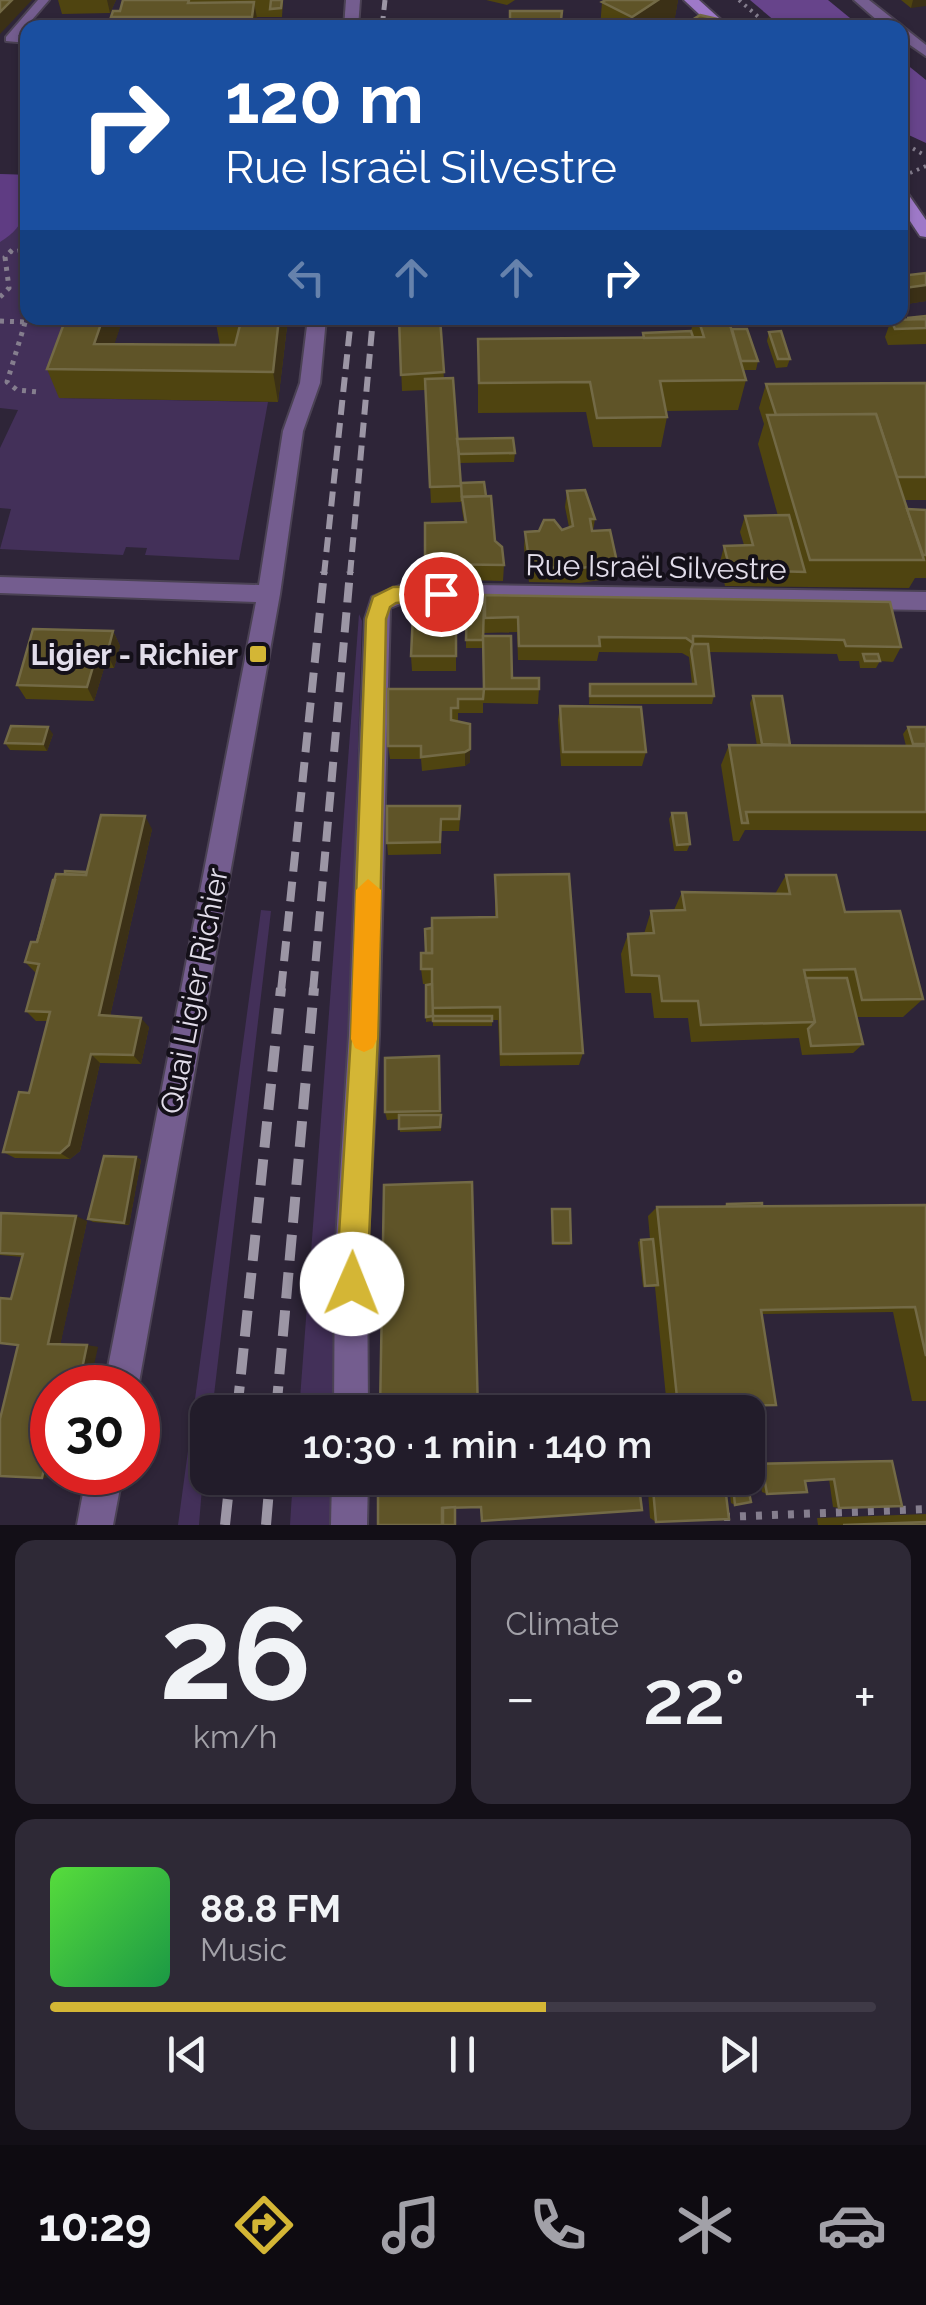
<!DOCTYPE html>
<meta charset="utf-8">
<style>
:root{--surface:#221c2a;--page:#2e2936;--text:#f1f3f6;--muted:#a2a1a8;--line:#3f3a47;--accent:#d4b635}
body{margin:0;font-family:Raleway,sans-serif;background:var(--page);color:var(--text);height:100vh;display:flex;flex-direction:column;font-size:38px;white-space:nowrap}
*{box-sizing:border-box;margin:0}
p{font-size:32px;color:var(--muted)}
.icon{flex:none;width:55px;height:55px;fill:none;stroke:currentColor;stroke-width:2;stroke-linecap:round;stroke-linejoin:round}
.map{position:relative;height:1525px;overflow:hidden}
.drawer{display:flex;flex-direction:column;gap:15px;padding:15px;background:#130f17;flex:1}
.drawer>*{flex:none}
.top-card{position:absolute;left:20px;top:20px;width:888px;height:305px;border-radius:20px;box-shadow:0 2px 8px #0004,0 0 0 2px var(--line);background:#1a4fa0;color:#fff;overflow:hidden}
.speed{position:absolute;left:30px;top:1365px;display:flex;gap:20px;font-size:50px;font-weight:700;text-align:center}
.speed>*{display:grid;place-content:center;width:130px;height:130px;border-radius:50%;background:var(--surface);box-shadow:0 2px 8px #0004,0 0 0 2px var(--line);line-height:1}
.speed .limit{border:15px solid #d22;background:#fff;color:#111}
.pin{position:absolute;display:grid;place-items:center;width:85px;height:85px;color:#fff;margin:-42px;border:5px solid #fff;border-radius:50%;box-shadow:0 2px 10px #0007}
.me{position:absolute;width:110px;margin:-55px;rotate:1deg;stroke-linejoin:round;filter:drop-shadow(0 0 8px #0008)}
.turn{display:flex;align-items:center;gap:35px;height:210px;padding:0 40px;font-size:45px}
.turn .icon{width:130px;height:130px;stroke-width:2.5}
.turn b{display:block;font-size:70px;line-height:85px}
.lanes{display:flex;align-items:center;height:95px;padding:0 40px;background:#0003;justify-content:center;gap:50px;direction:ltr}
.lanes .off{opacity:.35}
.big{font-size:75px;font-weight:600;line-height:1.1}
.drawer .tile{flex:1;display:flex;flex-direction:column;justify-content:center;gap:15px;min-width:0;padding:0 35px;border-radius:20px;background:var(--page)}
.drawer .dial{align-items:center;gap:0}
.dial b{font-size:130px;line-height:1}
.song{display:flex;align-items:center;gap:30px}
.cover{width:120px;height:120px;border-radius:15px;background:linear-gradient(135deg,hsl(110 70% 55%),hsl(140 70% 35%))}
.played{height:10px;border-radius:5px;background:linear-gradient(90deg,var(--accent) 60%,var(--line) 60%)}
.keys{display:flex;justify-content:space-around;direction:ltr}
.heat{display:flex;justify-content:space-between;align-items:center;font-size:55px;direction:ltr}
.drawer .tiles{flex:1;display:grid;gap:15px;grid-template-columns:1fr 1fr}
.tile:last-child{grid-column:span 2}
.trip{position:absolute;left:190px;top:1395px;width:575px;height:100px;border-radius:20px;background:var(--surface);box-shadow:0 2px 8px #0004,0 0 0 2px var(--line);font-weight:600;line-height:100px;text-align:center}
.dock{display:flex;height:160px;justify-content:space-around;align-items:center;background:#0e0b11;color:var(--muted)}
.dock .icon{width:70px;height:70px}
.dock .current{color:var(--accent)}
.dock b{font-size:45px;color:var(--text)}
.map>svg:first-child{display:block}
</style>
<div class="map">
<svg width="926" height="1525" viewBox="0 0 926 1525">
<rect width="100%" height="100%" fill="#2e2538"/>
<g fill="#433059">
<polygon points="0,174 27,175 28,318 87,318 59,398 268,402 239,560 145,555 147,548 126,547 123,555 0,549 11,509 0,508 0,448 18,410 0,408"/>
<polygon points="359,614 362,621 337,1412 299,1412"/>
<polygon points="261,910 271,911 212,1412 208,1412 199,1525 178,1525"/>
<polygon points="293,1478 334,1478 333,1525 290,1525"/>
</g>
<path fill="#5f3c83" d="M0 174 27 175C28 206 28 225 0 242Z"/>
<g fill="#67448b">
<polygon points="750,0 828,0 861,27 782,27"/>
<polygon points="900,59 926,80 926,143 900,131"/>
</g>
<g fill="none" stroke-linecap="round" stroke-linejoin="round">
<g stroke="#4b4254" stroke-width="4">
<polygon id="lane" points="38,0 49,0 18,36 28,37 28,43 6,41 6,37"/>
</g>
<g stroke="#4b4254" stroke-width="4">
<g id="street">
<polygon points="346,0 360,0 358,28 344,28"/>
<polygon points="854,0 869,0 926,45 926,56 900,38 900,28 886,28"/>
<polygon points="308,318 326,318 320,383 303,431 280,594 138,1388 104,1388 256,602 0,593 0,577 259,585 283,431 300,383"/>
<polygon points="404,584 926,592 926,610 406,602 390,608 379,1035 367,1256 368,1412 334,1412 335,1256 349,1035 365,619 372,597"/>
<polygon points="87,1472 123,1472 113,1525 77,1525"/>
<polygon points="332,1478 368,1478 367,1525 331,1525"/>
</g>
</g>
<g stroke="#4b4254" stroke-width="4">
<g id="secondary">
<polygon points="684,0 699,0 730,28 714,28"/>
<polygon points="900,189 906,191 926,220 926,237 920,236 900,206"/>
</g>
</g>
<g stroke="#857e8e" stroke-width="4" stroke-dasharray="2.5 5" stroke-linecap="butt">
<polyline points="739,0 771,28"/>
<polyline points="900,141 926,156"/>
<polyline points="910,173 926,166"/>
<polyline points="10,252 28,249"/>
</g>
<g stroke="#857e8e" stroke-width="5" stroke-dasharray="4 6" stroke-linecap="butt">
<polyline points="0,297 9,288 5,257 13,249"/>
<polyline points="28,313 7,382 17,390 38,392"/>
<polyline points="0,321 25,322"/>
</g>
<polyline stroke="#857e8e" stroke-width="8" stroke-dasharray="6 10" stroke-linecap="butt" points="724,1517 926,1509"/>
<use href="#lane" fill="#745d8f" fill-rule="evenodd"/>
<use href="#street" fill="#745d8f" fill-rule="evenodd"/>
<use href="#secondary" fill="#9e79c8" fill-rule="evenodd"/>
<polyline stroke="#9c96a5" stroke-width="5" stroke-dasharray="12 6" stroke-linecap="butt" points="382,28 385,0"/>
<g stroke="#9c96a5" stroke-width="6" stroke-dasharray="15 8" stroke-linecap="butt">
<polyline points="324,575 351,318"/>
<polyline points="350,575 373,318"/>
</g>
<g stroke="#9c96a5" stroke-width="8" stroke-dasharray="20 10" stroke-linecap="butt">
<polyline points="281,991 324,572"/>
<polyline points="313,991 350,572"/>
</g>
<g stroke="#9c96a5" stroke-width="10" stroke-dasharray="26 12" stroke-linecap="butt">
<polyline points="237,1412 281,988"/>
<polyline points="276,1412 314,988"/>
<polyline points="225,1525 230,1478"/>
<polyline points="266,1525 270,1478"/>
</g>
</g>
<g fill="#4f4410">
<polygon points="58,0 116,0 110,13 62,14"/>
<polygon points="123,0 283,0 283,1 282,17 257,17 257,28 114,28 111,17 120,11"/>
<polygon points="486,0 515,0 507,5"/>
<polygon points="606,0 678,0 674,22 666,28 600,28 602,2"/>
<polygon points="901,0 926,0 911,8"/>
<polygon points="510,11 562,11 561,28 509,28"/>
<polygon points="926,273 926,301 900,305 900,276"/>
<polygon points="926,316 926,344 888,345 885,337 891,320 907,319"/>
<polygon points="66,318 123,318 114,344 220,345 215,318 288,318 278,402 59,398 47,369"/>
<polygon points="399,318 447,318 447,320 440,320 444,379 457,439 515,453 514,462 459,463 461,483 486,496 495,541 504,565 503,581 425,579 425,564 464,522 462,510 461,500 461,502 431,503 425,390 402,391"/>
<polygon points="694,318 728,318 732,329 758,361 756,370 743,370 746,380 738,410 666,411 667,417 661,447 593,447 586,412 478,413 478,339 642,338 643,333 691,331"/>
<polygon points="769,332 790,359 787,367 776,368 767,341"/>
<polygon points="926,383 926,500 904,500 907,509 926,510 926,578 915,578 909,588 725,586 720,562 724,546 744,545 740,532 745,516 778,516 758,444 764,424 759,408 766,384"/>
<polygon points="567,491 595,519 593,531 617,562 614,578 580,583 529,582 524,548 525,532 562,530 569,527 565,507"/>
<polygon points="456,594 456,671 412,671 411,656"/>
<polygon points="485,595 901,647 893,662 880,661 876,668 860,668 859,661 839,661 837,654 709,652 714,696 712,704 589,704 590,684 692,684 689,657 682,653 599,652 597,661 518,660 517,632 484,633 484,636 512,678 539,689 538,704 483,703 483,713 458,713 458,722 470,762 465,766 422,771 421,759 390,759 388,746 388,689 483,689 483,648 466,648 466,640 484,602"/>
<polygon points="113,631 120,646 114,668 104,668 94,701 26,699 17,685"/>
<polygon points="753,696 790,746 906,746 903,734 908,727 926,727 926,831 745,830 739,841 733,841 721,765 729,745 757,746 750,703"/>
<polygon points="560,706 646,752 642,766 561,766 558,720"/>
<polygon points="53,734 47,751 10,750 5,743"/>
<polygon points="387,806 460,818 459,831 441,831 441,854 388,855 387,843"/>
<polygon points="672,813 690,844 687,851 674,851 669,819"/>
<polygon points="152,829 110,1016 149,1027 141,1064 100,1063 80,1151 70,1159 15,1158 3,1152 29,1093 48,1021 36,1021 26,1011 36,973 25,962 37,942 65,874 86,872"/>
<polygon points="495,875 583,1053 579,1065 500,1066 498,1020 492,1020 492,1026 433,1026 433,1021 426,1022 426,985 432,984 423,984 421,969 426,953 495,917"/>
<polygon points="786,875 845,912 923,999 903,1017 857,1017 863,1044 853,1053 802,1055 799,1038 691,1042 688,1018 654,1018 651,993 625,993 621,954 628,934 644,934 651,911 674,910 682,892 775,894"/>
<polygon points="439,1056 441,1131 400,1132 399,1119 387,1120 385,1112"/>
<polygon points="136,1157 141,1160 129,1225 93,1222 88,1219"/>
<polygon points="727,1204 762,1206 926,1205 926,1401 912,1401 893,1312 762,1314 747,1405 748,1412 691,1412 690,1407 667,1407 655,1287 643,1287 638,1242 641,1240 650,1239 648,1216 657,1207 723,1207"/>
<polygon points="552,1209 571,1243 570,1245 552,1245"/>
<polygon points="0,1218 87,1221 60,1345 98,1347 52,1388 52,1472 56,1472 55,1476 42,1478 18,1345 11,1299 22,1257 0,1255"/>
<polygon points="886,1460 892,1461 839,1508 833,1507 829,1479 805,1481 767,1494 762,1492 760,1483 747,1483 735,1505 731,1503 729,1486 725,1486 656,1522 650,1518 647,1478 748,1478 748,1463"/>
<polygon points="926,1514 926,1525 818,1525 817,1518"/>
</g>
<g fill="#3b3016">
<polygon points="12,0 32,0 0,34 0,12"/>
<polygon points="107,0 116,0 110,13"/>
<polygon points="658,0 678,0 674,22 666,28 631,28 632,17"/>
<polygon points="913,0 926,0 926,6 911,8"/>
<polygon points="254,2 258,24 257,28 253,28 252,17"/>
<polygon points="926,285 926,301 900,305 905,288"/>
<polygon points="103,318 123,318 106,370 94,344"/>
<polygon points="279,318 288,318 278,402 273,372"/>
<polygon points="113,631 120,646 114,668 107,654"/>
<polygon points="97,653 104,668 94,701 87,687"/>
<polygon points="48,727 53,734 47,751 43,744"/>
<polygon points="470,749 470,762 465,766 465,752"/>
<polygon points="145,816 152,829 108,1025 99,1015"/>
<polygon points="141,1018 149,1027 141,1064 133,1055"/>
<polygon points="91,1054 100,1063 80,1151 70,1159 60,1153"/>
<polygon points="136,1157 141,1160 129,1225 124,1223"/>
<polygon points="76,1216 87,1221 60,1346 48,1344"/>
<polygon points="87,1345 98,1347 89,1388 78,1388"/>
<polygon points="52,1434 52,1472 56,1472 55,1476 42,1478"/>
</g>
<g fill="#5f5428" stroke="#736a46" stroke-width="2.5">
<polygon points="0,0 12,0 0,12"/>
<polygon points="123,0 189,0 188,3 254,2 252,17 111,17 113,11 120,11"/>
<polygon points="271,0 282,0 281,8 270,9"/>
<polygon points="606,0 658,0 632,17 602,2"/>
<polygon points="510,11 562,11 561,20 526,20 526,27 510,27"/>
<polygon points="700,15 717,19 726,28 679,28"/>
<polygon points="926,273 926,285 905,288 900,281 900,276"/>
<polygon points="926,316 926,319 907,318"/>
<polygon points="66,318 103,318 94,344 235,345 241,321 215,321 215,318 279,318 273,372 47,369"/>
<polygon points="399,318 440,318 444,372 401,375"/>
<polygon points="698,318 728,318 746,380 660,381 667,417 597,418 590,382 479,383 478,339 704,337"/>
<polygon points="926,319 926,328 895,329 891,320"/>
<polygon points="732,329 747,329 758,361 741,361"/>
<polygon points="691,331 693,337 644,338 643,333"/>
<polygon points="781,331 790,359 778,359 769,332"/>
<polygon points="453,378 461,486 430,487 425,379"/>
<polygon points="926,383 926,477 897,477 876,414 776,415 766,384"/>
<polygon points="876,414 924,560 810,560 767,415"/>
<polygon points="513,438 515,453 459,454 457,439"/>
<polygon points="484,482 486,496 462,497 462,501 461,483"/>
<polygon points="585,490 595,519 590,519 592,531 610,530 617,562 582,568 530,567 525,532 539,531 544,520 554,520 562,530 573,526 567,491"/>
<polygon points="491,496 495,541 502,547 504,565 425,564 425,523 466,522 462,497"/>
<polygon points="907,509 926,510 926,555 923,555"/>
<polygon points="789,515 805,572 730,570 724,546 753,545 745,516"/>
<polygon points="414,594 456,594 456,656 411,656"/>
<polygon points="485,595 890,602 901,647 846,646 844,640 693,636 693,643 686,638 599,637 600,646 519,646 518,617 485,618"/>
<polygon points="467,602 484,602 483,640 466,640"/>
<polygon points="33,629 113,631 107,654 97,653 87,687 17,685"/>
<polygon points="483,636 511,636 512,678 539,678 539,689 484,689 483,699 458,699 458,708 451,708 451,720 470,724 470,749 465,752 421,757 421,746 388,746 388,689 484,689"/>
<polygon points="693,644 708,644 714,696 590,696 590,684 696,684 691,650"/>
<polygon points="863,654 878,654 880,661 865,661"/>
<polygon points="753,696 782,696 790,745 762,744"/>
<polygon points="560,706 641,707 646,752 563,752"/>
<polygon points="11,726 48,727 43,744 5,743"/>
<polygon points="908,727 926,727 926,744 913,744"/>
<polygon points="729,745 926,746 926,812 746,812 748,823 742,823"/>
<polygon points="387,806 460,806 459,819 441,819 440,842 387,843"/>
<polygon points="672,813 686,813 690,844 677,845"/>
<polygon points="101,815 145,816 99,1015 141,1018 133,1055 91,1054 69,1145 60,1153 3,1152 19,1092 29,1093 50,1012 26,1011 39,964 25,962 31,942 37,942 56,874 86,875"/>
<polygon points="65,871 86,872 86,875 65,874"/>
<polygon points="569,874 583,1053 501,1054 500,1007 432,1008 432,969 421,969 421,953 432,953 432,918 497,917 495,875"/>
<polygon points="786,875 836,875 845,912 900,911 923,999 862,1000 855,969 804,970 815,1022 701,1025 698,1001 662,1001 659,976 632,975 628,934 654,933 651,911 685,910 682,892 790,894"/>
<polygon points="53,880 55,880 37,942"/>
<polygon points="432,928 432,953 426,953 425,929"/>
<polygon points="806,978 847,978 863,1044 811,1046 808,1029 815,1022"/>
<polygon points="432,984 433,1016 492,1016 492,1021 433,1021 433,1016 426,1017 426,985"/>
<polygon points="439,1056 440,1111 385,1112 385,1058"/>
<polygon points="399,1115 441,1115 440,1127 399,1129"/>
<polygon points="104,1156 136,1157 124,1223 88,1219"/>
<polygon points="472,1182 478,1412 380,1412 384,1185"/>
<polygon points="762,1203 762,1206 727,1207 727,1204"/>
<polygon points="926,1205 926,1356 915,1307 761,1310 776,1405 678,1407 657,1207"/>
<polygon points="552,1209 570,1209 571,1243 553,1243"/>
<polygon points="1,1213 76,1216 48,1344 87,1345 78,1388 52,1388 52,1434 42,1478 0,1476 0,1419 18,1345 0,1343 0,1298 11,1299 23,1254 0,1253"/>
<polygon points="653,1239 658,1285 645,1286 641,1240"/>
<polygon points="747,1405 750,1421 748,1421 748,1412 694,1412 694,1407"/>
<polygon points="892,1461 902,1506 839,1508 834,1479 805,1481 807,1492 767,1494 765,1482 747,1483 751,1502 735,1505 733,1486 725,1486 724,1478 748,1478 748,1464"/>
<polygon points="378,1478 638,1478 642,1510 482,1521 481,1507 442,1508 442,1525 378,1525"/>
<polygon points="652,1478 724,1478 729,1519 656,1522"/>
<polygon points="455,1507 455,1525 443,1525 443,1508"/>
<polygon points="926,1522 926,1525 843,1525"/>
</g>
<polygon fill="#d4b635" stroke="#8a7622" stroke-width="2.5" points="441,586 448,589 448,599 396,603 390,607 386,619 378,1035 367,1284 362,1294 352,1299 341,1294 336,1284 351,1035 366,619 373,597 393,587"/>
<polygon fill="#f59e0b" points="368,879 381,890 377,1039 373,1048 364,1052 355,1048 351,1039 356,890"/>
<rect fill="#d4b635" stroke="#141019" stroke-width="4" x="248" y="644" width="20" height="20" rx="5"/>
<g text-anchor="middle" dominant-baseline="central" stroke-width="8" stroke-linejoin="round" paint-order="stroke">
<g font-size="30" fill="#e2ddea" stroke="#141019">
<text transform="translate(656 567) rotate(1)">Rue Israël Silvestre</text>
<text transform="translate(194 991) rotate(-79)">Quai Ligier Richier</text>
</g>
<g font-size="30" font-weight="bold" fill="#e2ddea" stroke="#141019" text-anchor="end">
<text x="238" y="654">Ligier - Richier</text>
</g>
</g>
</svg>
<div class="speed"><div class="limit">30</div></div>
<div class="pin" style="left:441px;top:594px;background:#d93025"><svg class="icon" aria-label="arrive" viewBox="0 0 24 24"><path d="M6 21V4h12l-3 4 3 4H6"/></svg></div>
<svg class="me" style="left:352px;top:1284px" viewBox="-20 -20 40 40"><circle r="19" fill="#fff"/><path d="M0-13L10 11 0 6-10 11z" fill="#d4b635"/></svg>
<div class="trip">10:30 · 1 min · 140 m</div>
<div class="top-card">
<div class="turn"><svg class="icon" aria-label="right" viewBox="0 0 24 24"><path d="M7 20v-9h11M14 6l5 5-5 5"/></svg><div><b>120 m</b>Rue Israël Silvestre</div></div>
<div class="lanes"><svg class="icon off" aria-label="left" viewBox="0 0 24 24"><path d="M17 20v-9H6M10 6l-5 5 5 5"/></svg><svg class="icon off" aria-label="ahead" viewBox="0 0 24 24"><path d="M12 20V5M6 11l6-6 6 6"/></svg><svg class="icon off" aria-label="ahead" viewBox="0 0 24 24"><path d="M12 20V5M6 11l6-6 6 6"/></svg><svg class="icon" aria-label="right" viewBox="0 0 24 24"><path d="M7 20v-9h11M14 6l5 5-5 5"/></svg></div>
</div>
</div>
<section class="drawer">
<div class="tiles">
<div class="tile dial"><b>26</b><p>km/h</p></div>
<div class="tile"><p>Climate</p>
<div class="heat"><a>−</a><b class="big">22°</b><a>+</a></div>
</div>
<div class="tile">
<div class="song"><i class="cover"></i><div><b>88.8 FM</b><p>Music</p></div></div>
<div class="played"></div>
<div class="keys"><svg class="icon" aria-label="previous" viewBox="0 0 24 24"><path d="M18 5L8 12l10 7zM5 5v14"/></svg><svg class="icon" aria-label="pause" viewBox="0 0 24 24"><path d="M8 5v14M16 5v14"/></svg><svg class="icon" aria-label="next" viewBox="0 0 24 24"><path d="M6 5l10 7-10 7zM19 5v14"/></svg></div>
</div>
</div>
</section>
<nav class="dock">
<b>10:29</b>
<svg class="icon current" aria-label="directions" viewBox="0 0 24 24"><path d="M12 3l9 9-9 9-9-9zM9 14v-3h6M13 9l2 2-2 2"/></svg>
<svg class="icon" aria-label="music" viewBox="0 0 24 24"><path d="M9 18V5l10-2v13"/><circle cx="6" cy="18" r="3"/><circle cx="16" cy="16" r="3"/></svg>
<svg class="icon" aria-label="phone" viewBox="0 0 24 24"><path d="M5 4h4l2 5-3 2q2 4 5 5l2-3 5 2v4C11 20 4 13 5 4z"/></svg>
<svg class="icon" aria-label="climate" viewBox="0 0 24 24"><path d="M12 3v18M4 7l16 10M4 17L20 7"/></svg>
<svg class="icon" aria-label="car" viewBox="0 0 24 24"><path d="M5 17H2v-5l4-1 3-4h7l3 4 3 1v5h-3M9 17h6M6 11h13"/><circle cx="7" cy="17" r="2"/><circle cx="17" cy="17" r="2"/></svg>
</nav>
